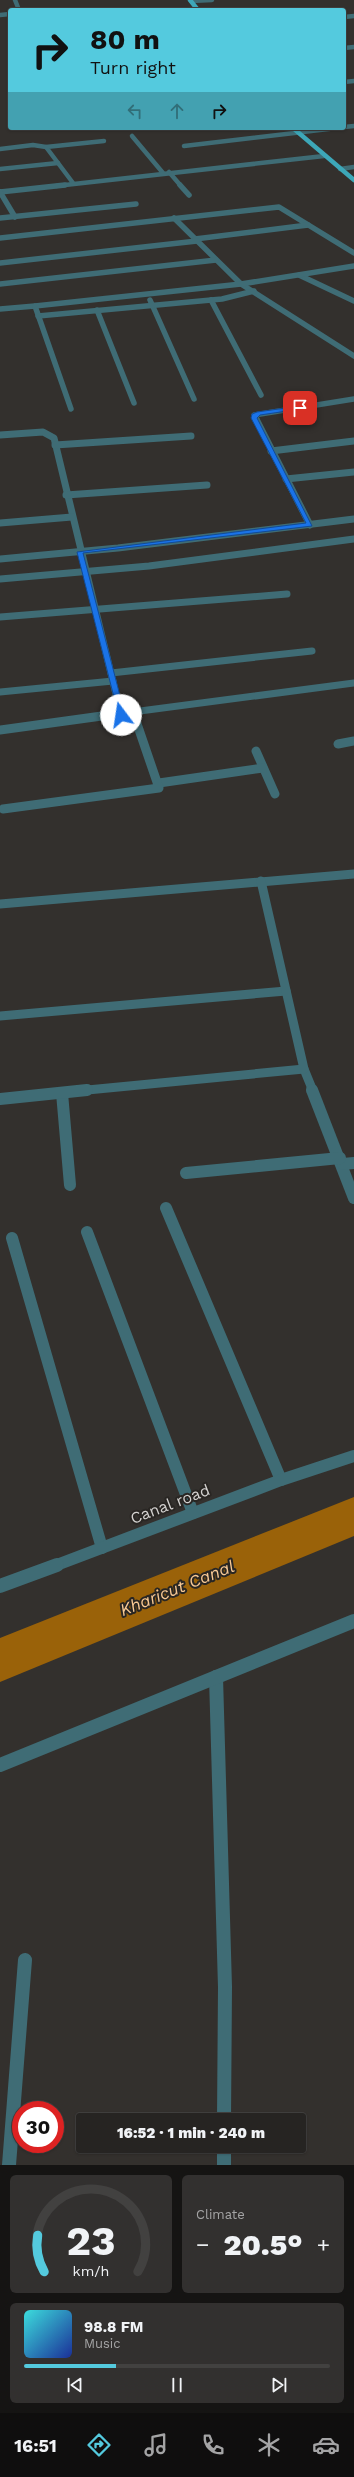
<!DOCTYPE html>
<meta charset="utf-8">
<style>
:root{--surface:#262422;--page:#32302f;--text:#f1f3f6;--muted:#a4a4a5;--line:#424140;--accent:#54cade}
body{margin:0;font-family:"Work Sans",sans-serif;background:var(--page);color:var(--text);height:100vh;display:flex;flex-direction:column;font-size:15px;white-space:nowrap}
*{box-sizing:border-box;margin:0}
p{font-size:13px;color:var(--muted)}
.icon{flex:none;width:22px;height:22px;fill:none;stroke:currentColor;stroke-width:2;stroke-linecap:round;stroke-linejoin:round}
.map{position:relative;height:2165px;overflow:hidden}
.side{display:flex;flex-direction:column;gap:10px;padding:10px;background:#151413;flex:1}
.side>*{flex:none}
.top-card{position:absolute;left:8px;top:8px;width:338px;height:122px;border-radius:4px;box-shadow:0 1px 3px #0004,0 0 0 1px var(--line);background:#54cade;color:#111;overflow:hidden}
.speed{position:absolute;left:12px;top:2101px;display:flex;gap:8px;font-size:20px;font-weight:700;text-align:center}
.speed>*{display:grid;place-content:center;width:52px;height:52px;border-radius:50%;background:var(--surface);box-shadow:0 1px 3px #0004,0 0 0 1px var(--line);line-height:1}
.speed .limit{border:6px solid #d22;background:#fff;color:#111}
.pin{position:absolute;display:grid;place-items:center;width:34px;height:34px;color:#fff;margin:-17px;border-radius:8px;box-shadow:0 2px 6px #0006}
.me{position:absolute;width:44px;margin:-22px;rotate:346deg;stroke-linejoin:round;filter:drop-shadow(0 0 3px #0008)}
.turn{display:flex;align-items:center;gap:14px;height:84px;padding:0 16px;font-size:18px}
.turn .icon{width:52px;height:52px;stroke-width:2.5}
.turn b{display:block;font-size:28px;line-height:34px}
.lanes{display:flex;align-items:center;height:38px;padding:0 16px;background:#0003;justify-content:center;gap:20px;direction:ltr}
.lanes .off{opacity:.35}
.big{font-size:30px;font-weight:800;line-height:1.1}
.side .card{flex:1;display:flex;flex-direction:column;justify-content:center;gap:6px;min-width:0;padding:0 14px;border-radius:6px;background:var(--page)}
.side .dial{align-items:center;gap:0}
.dial svg{height:104px;overflow:visible;fill:none;stroke:var(--line);stroke-width:7;stroke-linecap:round;text-anchor:middle}
.dial text{fill:var(--text);stroke:none}
.song{display:flex;align-items:center;gap:12px}
.cover{width:48px;height:48px;border-radius:6px;background:linear-gradient(135deg,hsl(180 70% 55%),hsl(230 70% 35%))}
.played{height:4px;border-radius:2px;background:linear-gradient(90deg,var(--accent) 30%,var(--line) 30%)}
.keys{display:flex;justify-content:space-around;direction:ltr}
.heat{display:flex;justify-content:space-between;align-items:center;font-size:22px;direction:ltr}
.side .tiles{flex:1;display:grid;gap:10px;grid-template-columns:1fr 1fr}
.card:last-child{grid-column:span 2}
.trip{position:absolute;left:76px;top:2113px;width:230px;height:40px;border-radius:4px;background:var(--surface);box-shadow:0 1px 3px #0004,0 0 0 1px var(--line);font-weight:800;line-height:40px;text-align:center}
.tabs{display:flex;height:64px;justify-content:space-around;align-items:center;background:#0f0e0e;color:var(--muted)}
.tabs .icon{width:28px;height:28px}
.tabs .active{color:var(--accent)}
.tabs b{font-size:18px;color:var(--text)}
.map>svg:first-child{display:block}
</style>
<div class="map">
<svg width="354" height="2165" viewBox="0 0 354 2165">
<rect width="100%" height="100%" fill="#33302d"/>
<g fill="none" stroke-linecap="round" stroke-linejoin="round">
<polygon fill="#9a6209" fill-rule="evenodd" points="354,1497 354,1536 0,1682 0,1638"/>
<g stroke="#3f6c75" stroke-width="4.5">
<polyline points="15,0 19,10"/>
<polyline points="191,1 212,0"/>
<polyline points="158,10 197,9"/>
<polyline points="0,15 10,14"/>
<polyline points="344,17 354,16"/>
<polyline points="344,48 354,47"/>
<polyline points="344,82 354,81"/>
<polyline points="344,127 354,126"/>
<polyline points="132,136 163,173"/>
<polyline points="184,146 337,128"/>
<polyline points="0,149 33,145 46,147"/>
<polyline points="0,169 58,163"/>
<polyline points="340,169 354,167"/>
<polyline points="169,172 181,186"/>
<polyline points="73,183 46,147 104,141"/>
<polyline points="56,186 324,156"/>
</g>
<g stroke="#3f6c75" stroke-width="5.5">
<polyline points="180,185 189,195"/>
<polyline points="0,192 65,185"/>
<polyline points="0,192 15,217"/>
<polyline points="0,218 136,204"/>
<polyline points="174,218 241,284 354,356"/>
<polyline points="0,238 279,207 354,253"/>
<polyline points="195,239 308,225"/>
<polyline points="0,263 197,241"/>
<polyline points="299,275 354,301"/>
<polyline points="0,284 216,260"/>
<polyline points="150,300 194,399"/>
<polyline points="211,300 261,395"/>
<polyline points="0,309 35,306"/>
<polyline points="97,310 134,403"/>
<polyline points="38,316 222,299 254,291"/>
<polyline points="71,409 35,306 241,284 354,266"/>
<polyline points="257,420 254,415 354,399"/>
</g>
<g stroke="#3f6c75" stroke-width="7">
<polyline points="256,419 310,525"/>
<polyline points="0,435 43,432 54,438 121,715"/>
<polyline points="55,445 191,436"/>
<polyline points="271,451 354,441"/>
<polyline points="286,479 354,472"/>
<polyline points="66,495 207,485"/>
<polyline points="0,523 72,517"/>
<polyline points="0,559 118,548 354,519"/>
<polyline points="0,579 149,566 354,539"/>
<polyline points="0,617 287,594"/>
<polyline points="111,673 312,651"/>
<polyline points="0,692 113,681"/>
<polyline points="133,713 134,716"/>
<polyline points="102,716 354,683"/>
</g>
<g stroke="#3f6c75" stroke-width="9">
<polyline points="0,730 109,715"/>
<polyline points="338,744 354,741"/>
<polyline points="256,751 275,794"/>
<polyline points="159,783 263,768"/>
<polyline points="3,809 159,788 134,715"/>
<polyline points="0,904 354,874"/>
<polyline points="0,1016 286,991"/>
<polyline points="304,1069 313,1091"/>
<polyline points="77,1091 304,1069 261,881"/>
</g>
<g stroke="#3f6c75" stroke-width="12">
<polyline points="312,1090 354,1198"/>
<polyline points="62,1093 70,1185"/>
<polyline points="0,1099 87,1090"/>
<polyline points="343,1164 354,1163"/>
<polyline points="186,1173 340,1158"/>
<polyline points="166,1208 281,1480"/>
<polyline points="87,1232 193,1513"/>
<polyline points="12,1238 102,1548"/>
<polyline points="54,1566 281,1480 354,1456"/>
</g>
<g stroke="#3f6c75" stroke-width="14">
<polyline points="0,1586 57,1565"/>
<polyline points="216,1677 225,1987 224,2120"/>
<polyline points="0,1765 354,1621"/>
<polyline points="224,2146 224,2165"/>
<polyline points="9,2165 25,1960"/>
</g>
<g stroke="#3da7b8" stroke-width="4.5">
<polyline points="190,0 198,10"/>
<polyline points="293,128 354,180"/>
</g>
</g>
<polygon fill="#1a73e8" stroke="#114b97" points="300,406 301,409 260,415 257,418 312,526 83,553 125,715 119,717 77,552 306,523 251,418 252,414 257,412"/>
<g text-anchor="middle" dominant-baseline="central" stroke-width="4" stroke-linejoin="round" paint-order="stroke">
<g font-size="16" fill="#d4d2d0" stroke="#292623">
<text transform="translate(170 1504) rotate(-21)">Canal road</text>
</g>
<g font-size="17" font-style="italic" fill="#f8c994" stroke="#292623">
<text transform="translate(177 1588) rotate(-22)">Kharicut Canal</text>
</g>
</g>
</svg>
<div class="speed"><div class="limit">30</div></div>
<div class="pin" style="left:300px;top:408px;background:#d93025"><svg class="icon" aria-label="arrive" viewBox="0 0 24 24"><path d="M6 21V4h12l-3 4 3 4H6"/></svg></div>
<svg class="me" style="left:121px;top:715px" viewBox="-20 -20 40 40"><circle r="19" fill="#fff"/><path d="M0-13L10 11 0 6-10 11z" fill="#1a73e8"/></svg>
<div class="trip">16:52 · 1 min · 240 m</div>
<div class="top-card">
<div class="turn"><svg class="icon" aria-label="right" viewBox="0 0 24 24"><path d="M7 20v-9h11M14 6l5 5-5 5"/></svg><div><b>80 m</b>Turn right</div></div>
<div class="lanes"><svg class="icon off" aria-label="left" viewBox="0 0 24 24"><path d="M17 20v-9H6M10 6l-5 5 5 5"/></svg><svg class="icon off" aria-label="ahead" viewBox="0 0 24 24"><path d="M12 20V5M6 11l6-6 6 6"/></svg><svg class="icon" aria-label="right" viewBox="0 0 24 24"><path d="M7 20v-9h11M14 6l5 5-5 5"/></svg></div>
</div>
</div>
<section class="side">
<div class="tiles">
<div class="card dial"><svg viewBox="0 0 100 80">
<path d="M14 69A42 42 0 1 1 86 69"/>
<path d="M14 69A42 42 0 0 1 9 41" stroke="#54cade"/>
<text x="50" y="56" font-size="32" font-weight="700">23</text>
<text x="50" y="72" font-size="11">km/h</text>
</svg></div>
<div class="card"><p>Climate</p>
<div class="heat"><a>−</a><b class="big">20.5°</b><a>+</a></div>
</div>
<div class="card">
<div class="song"><i class="cover"></i><div><b>98.8 FM</b><p>Music</p></div></div>
<div class="played"></div>
<div class="keys"><svg class="icon" aria-label="previous" viewBox="0 0 24 24"><path d="M18 5L8 12l10 7zM5 5v14"/></svg><svg class="icon" aria-label="pause" viewBox="0 0 24 24"><path d="M8 5v14M16 5v14"/></svg><svg class="icon" aria-label="next" viewBox="0 0 24 24"><path d="M6 5l10 7-10 7zM19 5v14"/></svg></div>
</div>
</div>
</section>
<nav class="tabs">
<b>16:51</b>
<svg class="icon active" aria-label="directions" viewBox="0 0 24 24"><path d="M12 3l9 9-9 9-9-9zM9 14v-3h6M13 9l2 2-2 2"/></svg>
<svg class="icon" aria-label="music" viewBox="0 0 24 24"><path d="M9 18V5l10-2v13"/><circle cx="6" cy="18" r="3"/><circle cx="16" cy="16" r="3"/></svg>
<svg class="icon" aria-label="phone" viewBox="0 0 24 24"><path d="M5 4h4l2 5-3 2q2 4 5 5l2-3 5 2v4C11 20 4 13 5 4z"/></svg>
<svg class="icon" aria-label="climate" viewBox="0 0 24 24"><path d="M12 3v18M4 7l16 10M4 17L20 7"/></svg>
<svg class="icon" aria-label="car" viewBox="0 0 24 24"><path d="M5 17H2v-5l4-1 3-4h7l3 4 3 1v5h-3M9 17h6M6 11h13"/><circle cx="7" cy="17" r="2"/><circle cx="17" cy="17" r="2"/></svg>
</nav>
